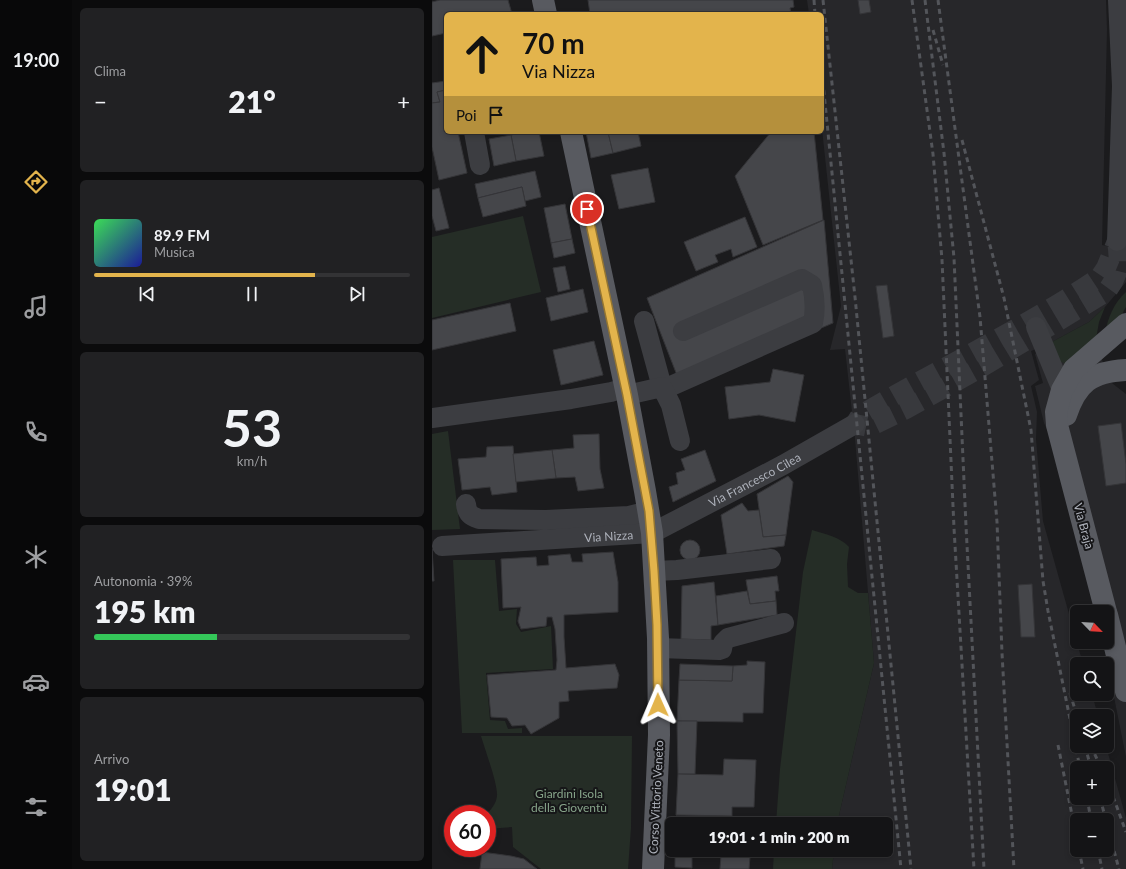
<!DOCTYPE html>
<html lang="it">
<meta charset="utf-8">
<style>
:root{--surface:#141416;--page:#212123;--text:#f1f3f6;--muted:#9d9ea1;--line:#333335;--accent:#e3b44c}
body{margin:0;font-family:Lato,sans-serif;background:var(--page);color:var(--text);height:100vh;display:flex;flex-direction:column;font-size:15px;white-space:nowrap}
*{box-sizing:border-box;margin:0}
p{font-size:13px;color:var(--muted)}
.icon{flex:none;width:22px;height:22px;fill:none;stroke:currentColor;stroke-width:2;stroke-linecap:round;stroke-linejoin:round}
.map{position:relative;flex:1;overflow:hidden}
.side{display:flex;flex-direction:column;gap:8px;padding:8px;background:#0b0b0c;width:360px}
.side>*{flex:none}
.banner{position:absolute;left:12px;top:12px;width:380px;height:122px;border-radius:6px;box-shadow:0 2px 6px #0003,0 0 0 1px var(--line);background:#e3b44c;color:#111;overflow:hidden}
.needle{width:26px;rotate:115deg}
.controls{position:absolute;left:638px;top:605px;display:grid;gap:8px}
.controls a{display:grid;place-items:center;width:44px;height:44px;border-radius:6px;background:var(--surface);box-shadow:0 2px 6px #0003,0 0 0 1px var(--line);font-size:20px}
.speed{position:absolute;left:12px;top:805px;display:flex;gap:8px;font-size:20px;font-weight:700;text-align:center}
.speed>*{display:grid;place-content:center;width:52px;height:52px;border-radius:50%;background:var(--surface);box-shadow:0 2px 6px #0003,0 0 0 1px var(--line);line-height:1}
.speed .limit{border:6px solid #d22;background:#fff;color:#111}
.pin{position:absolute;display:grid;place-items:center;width:34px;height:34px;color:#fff;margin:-17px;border:2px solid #fff;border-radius:50%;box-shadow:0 1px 4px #0007}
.me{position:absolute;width:44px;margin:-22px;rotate:359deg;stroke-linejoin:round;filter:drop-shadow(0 0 3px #0008)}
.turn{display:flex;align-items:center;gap:14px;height:84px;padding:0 12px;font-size:18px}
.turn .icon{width:52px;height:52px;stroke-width:2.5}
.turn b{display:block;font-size:28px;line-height:34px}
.then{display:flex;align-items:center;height:38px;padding:0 12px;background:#0003;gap:8px;font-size:15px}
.big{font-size:30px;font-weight:800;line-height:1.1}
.side .tile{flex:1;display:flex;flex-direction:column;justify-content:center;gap:6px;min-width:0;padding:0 14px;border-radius:6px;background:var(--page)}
.side .dial{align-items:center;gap:0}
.dial b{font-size:52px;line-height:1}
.song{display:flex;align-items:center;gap:12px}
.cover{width:48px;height:48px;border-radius:6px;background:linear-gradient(135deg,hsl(130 70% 55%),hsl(240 70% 35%))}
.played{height:4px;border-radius:2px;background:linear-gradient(90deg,var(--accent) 70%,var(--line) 70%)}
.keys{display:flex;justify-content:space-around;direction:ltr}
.heat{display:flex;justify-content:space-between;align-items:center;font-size:22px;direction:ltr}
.charge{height:6px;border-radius:3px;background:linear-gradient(90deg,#34c759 39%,var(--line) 0)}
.trip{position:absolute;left:233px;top:817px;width:228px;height:40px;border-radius:6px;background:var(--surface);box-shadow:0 2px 6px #0003,0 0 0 1px var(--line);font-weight:800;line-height:40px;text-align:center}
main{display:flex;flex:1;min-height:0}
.menu{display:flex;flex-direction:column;width:72px;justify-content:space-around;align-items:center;background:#080809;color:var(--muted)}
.menu .icon{width:28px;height:28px}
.menu .on{color:var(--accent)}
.menu b{font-size:18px;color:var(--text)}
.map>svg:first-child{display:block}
</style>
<main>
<nav class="menu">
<b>19:00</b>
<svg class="icon on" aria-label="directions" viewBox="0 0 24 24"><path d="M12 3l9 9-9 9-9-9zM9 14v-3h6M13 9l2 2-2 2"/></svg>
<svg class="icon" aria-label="music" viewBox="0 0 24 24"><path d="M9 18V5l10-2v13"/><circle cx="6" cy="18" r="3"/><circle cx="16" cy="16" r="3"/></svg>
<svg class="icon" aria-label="phone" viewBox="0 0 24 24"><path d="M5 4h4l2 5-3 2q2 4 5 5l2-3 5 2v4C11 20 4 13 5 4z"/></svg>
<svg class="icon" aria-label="climate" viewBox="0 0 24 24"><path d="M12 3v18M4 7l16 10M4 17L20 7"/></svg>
<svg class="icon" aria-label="car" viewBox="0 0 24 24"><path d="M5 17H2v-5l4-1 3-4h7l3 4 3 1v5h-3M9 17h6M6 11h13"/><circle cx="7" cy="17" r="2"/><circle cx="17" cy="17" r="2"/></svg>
<svg class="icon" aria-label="filters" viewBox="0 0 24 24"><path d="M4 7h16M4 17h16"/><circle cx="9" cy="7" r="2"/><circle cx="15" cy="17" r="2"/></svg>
</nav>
<section class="side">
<div class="tile"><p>Clima</p>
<div class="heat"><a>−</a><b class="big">21°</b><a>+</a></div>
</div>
<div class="tile">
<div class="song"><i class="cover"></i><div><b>89.9 FM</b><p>Musica</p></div></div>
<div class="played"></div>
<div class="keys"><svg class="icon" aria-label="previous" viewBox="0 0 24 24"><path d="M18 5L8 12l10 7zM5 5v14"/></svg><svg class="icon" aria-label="pause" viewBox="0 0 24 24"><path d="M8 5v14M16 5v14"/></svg><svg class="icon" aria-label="next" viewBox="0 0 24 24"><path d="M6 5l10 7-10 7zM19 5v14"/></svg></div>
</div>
<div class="tile dial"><b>53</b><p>km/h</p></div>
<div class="tile"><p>Autonomia · 39%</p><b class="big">195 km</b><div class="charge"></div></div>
<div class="tile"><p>Arrivo</p><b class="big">19:01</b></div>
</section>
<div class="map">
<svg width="694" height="869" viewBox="0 0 694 869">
<rect width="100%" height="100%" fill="#1b1b1d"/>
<path fill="#27272a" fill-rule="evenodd" d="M375 0H674L675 30 670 245 694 250V282L673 307 657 322 618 343 664 339 676 380 694 394V757L671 642 624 449 612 423 603 386 611 383 603 354 616 344 599 351 607 380 599 386 605 412 604 439 611 521 651 664H645V694H660L666 716H645V746H674L694 818V869H400L402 850H454V824H405L442 663 423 439 413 349 398 350 409 306 390 129V14H377ZM645 768H675V798H645ZM645 820H675V850H645Z"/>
<g fill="#252d26">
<polygon points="91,216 109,292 0,318 0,237"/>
<path d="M694 292V307L689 316 673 333C676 317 682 303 694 292Z"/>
<polygon points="673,307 667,322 664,339 637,365 625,360 618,343 657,322"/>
<polygon points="16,431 28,529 0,530 0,434"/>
<path d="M380 530C393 534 408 537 417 547L415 564 416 587 426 593H436L442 663 405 824H344L348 769 371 572Z"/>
<polygon points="21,560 63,560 67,611 85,609 84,624 89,632 119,626 121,669 54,673 58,720 73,721 76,729 90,728 90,733 30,733"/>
<path d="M49 736H200L199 828 196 869H109L81 847 80 827 55 829V814H54C59 810 64 804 65 796 66 784 53 750 49 736Z"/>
<polygon points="342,850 402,850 400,869 341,869"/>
</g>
<g fill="#45464a" stroke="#353538">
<polygon points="8,0 76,0 80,14 14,14 14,33 0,36 0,2"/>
<polygon points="156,0 361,0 362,7 358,8 359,14 158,14"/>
<polygon points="426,0 437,0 439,12 428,14"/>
<polygon points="14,81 14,90 5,92 8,102 0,103 0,83"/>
<polygon points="14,90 14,132 26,132 35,173 7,180 0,147 0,103 8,102 5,92"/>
<polygon points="94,132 107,132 112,156 84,161 79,135"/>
<polygon points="154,132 176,132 181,153 159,158"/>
<polygon points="176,132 206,132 209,146 181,153"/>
<polygon points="339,132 382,132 391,220 331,245 303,176"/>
<polygon points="79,135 84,161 62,166 57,139"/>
<polygon points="216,168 223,202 187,209 179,175"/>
<polygon points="103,171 109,197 93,201 90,187 46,198 43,184"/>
<polygon points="90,187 94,206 51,217 46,198"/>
<polygon points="7,188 17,228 4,231 0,216 0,190"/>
<polygon points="133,204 140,239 119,243 112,208"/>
<polygon points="313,217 325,247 301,257 299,249 283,255 286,262 264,271 252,242"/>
<polygon points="392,220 401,323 252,386 248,383 215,298"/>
<polygon points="140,239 143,253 122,258 119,243"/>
<polygon points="133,266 138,289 126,292 121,268"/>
<polygon points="455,285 462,336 451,338 444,286"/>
<polygon points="151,289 156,312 119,321 114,298"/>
<polygon points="78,303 84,331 0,350 0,320"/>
<polygon points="162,341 171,375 129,385 121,350"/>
<polygon points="341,369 372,375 363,422 327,415 297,419 293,387 338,382"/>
<polygon points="689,423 694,464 694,483 674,486 666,426"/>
<polygon points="167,434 168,469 172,488 146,491 143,477 124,478 120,450 142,448 141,435"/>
<polygon points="81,446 85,492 60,495 58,487 30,490 26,459 54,457 55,447"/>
<polygon points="120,450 124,478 84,482 81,454"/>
<polygon points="273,450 284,481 241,502 237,487 246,484 244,473 253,470 249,459"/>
<polygon points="356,476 361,482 354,535 331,537 325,494"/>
<polygon points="310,503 316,511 327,510 331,537 354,535 352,546 295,554 289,515"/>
<circle cx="258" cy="550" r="10"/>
<polygon points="0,549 2,581 0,581"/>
<polygon points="181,552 186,582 186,612 132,615 132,637 134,668 183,664 187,675 185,688 136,691 137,701 127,702 127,718 99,734 93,725 80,726 75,718 59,717 55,675 124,670 125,660 123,629 120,617 115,617 114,626 89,629 86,621 89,607 71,608 69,559 104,557 105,566 117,565 116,556 138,554 140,562 151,562 150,554"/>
<polygon points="345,576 347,591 343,591 344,601 318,604 314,580"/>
<polygon points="282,582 286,625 279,626 279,640 249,639 250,586"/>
<polygon points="600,584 603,637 589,637 586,585"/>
<polygon points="315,591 318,604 344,601 345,615 286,625 284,596"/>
<polygon points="315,661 333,662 331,713 311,713 311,722 245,721 247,680 300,681 301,666 315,665"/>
<polygon points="248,664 301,666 300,681 247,680"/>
<polygon points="245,721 265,721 263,774 246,774"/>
<polygon points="292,759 324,760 322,807 300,807 300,816 244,815 246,774 291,775"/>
<polygon points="244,816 261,817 261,824 244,824"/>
<polygon points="243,850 260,850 260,868 243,867"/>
<polygon points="50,852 79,856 92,859 105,869 48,869"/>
<polygon points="289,855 318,857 317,869 288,869"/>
</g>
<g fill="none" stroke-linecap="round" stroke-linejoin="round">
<path stroke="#38393d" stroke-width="20" stroke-dasharray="20 10" stroke-linecap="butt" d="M685 241C688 262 688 275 674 292L550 367 474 409 437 427 423 424 428 416 432 413C510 367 593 328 668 277L674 268Z"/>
<g stroke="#3c3d41" stroke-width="20">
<polyline points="42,132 48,165"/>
<polyline points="685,241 690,86 686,0"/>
<path d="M212 321 230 387 239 386 381 323C384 309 383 298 380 285L370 279 251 331"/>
<polyline points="604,327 630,390"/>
<polyline points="195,395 230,387 239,405 248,441"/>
<polyline points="0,418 139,399 179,392 193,388"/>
<path d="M34 504C35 514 39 516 47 519L114 520 197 516 217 511"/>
<path id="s1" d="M10 546 220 533 351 465 423 424"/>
<polyline points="223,571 245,570 339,559"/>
<polyline points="226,648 287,650 290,649 291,643 296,638 352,623"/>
</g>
<g stroke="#585a60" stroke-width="22">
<polyline points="111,0 114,14"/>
<polyline points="139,132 195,395 213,491 220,533 226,638 227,735 221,869"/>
<path d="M634 415C645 382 659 372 694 370"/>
<polyline points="674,612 625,425 624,412 630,390 642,369 694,324"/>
<polyline points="675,615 694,691"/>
</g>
<g stroke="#53555a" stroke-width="3" stroke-dasharray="5 4" stroke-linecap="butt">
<polyline points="382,0 383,14"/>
<polyline points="391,0 423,297 479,869"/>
<polyline points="480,0 501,154 510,260 522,528 542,869"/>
<polyline points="493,0 512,153 522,258 534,526 552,869"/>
<polyline points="506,0 548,317 565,522 570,653 582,869"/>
<polyline points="501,30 511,65"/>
<polyline points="390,72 469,869"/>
<polyline points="530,140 572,298 599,430 611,581 616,611 648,768"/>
<polyline points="638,693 645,716"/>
<polyline points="626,745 645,840"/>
<polyline points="653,746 659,768"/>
<polyline points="659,746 669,768"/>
<polyline points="675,780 694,832"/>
<polyline points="655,798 659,820"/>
<polyline points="668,798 674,820"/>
<polyline points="675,825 687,869"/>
<polyline points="647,850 651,869"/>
<polyline points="666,850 670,869"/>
</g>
</g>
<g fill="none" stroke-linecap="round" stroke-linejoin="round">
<g stroke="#947531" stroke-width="10">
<polyline id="route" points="155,209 195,395 217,511 222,571 225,625 226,705"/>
</g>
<use href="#route" stroke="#e3b44c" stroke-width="7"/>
</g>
<g text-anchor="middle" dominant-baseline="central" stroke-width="4" stroke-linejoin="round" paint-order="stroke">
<g font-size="12" fill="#aeb2bb" stroke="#161618">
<text stroke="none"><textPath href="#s1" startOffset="326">Via Francesco Cilea</textPath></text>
<text transform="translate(652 526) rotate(75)">Via Braja</text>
<text stroke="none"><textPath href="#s1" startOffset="167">Via Nizza</textPath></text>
<text transform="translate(224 797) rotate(-87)">Corso Vittorio Veneto</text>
</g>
<g font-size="12" fill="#87a48a" stroke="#161618">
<text x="137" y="793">Giardini Isola<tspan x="137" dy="14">della Gioventù</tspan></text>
</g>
</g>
</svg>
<div class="controls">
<a><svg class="needle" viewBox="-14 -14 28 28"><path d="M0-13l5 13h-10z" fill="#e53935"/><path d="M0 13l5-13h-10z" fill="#9d9ea1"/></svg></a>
<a><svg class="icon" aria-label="search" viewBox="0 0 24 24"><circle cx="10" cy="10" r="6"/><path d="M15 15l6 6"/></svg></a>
<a><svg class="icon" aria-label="layers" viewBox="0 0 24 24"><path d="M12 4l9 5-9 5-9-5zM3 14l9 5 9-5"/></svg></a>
<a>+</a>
<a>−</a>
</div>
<div class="speed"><div class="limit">60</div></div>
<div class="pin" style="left:155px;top:209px;background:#d93025"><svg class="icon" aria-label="arrive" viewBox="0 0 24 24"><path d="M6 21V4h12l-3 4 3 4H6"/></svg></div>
<svg class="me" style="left:226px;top:705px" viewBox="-20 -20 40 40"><path d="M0-17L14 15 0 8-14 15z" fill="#e3b44c" stroke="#fff" stroke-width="4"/></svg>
<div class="trip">19:01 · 1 min · 200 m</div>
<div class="banner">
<div class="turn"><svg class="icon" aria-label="ahead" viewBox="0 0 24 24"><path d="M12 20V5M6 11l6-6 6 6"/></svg><div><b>70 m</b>Via Nizza</div></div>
<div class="then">Poi<svg class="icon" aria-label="arrive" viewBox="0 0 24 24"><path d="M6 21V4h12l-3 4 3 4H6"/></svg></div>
</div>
</div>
</main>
